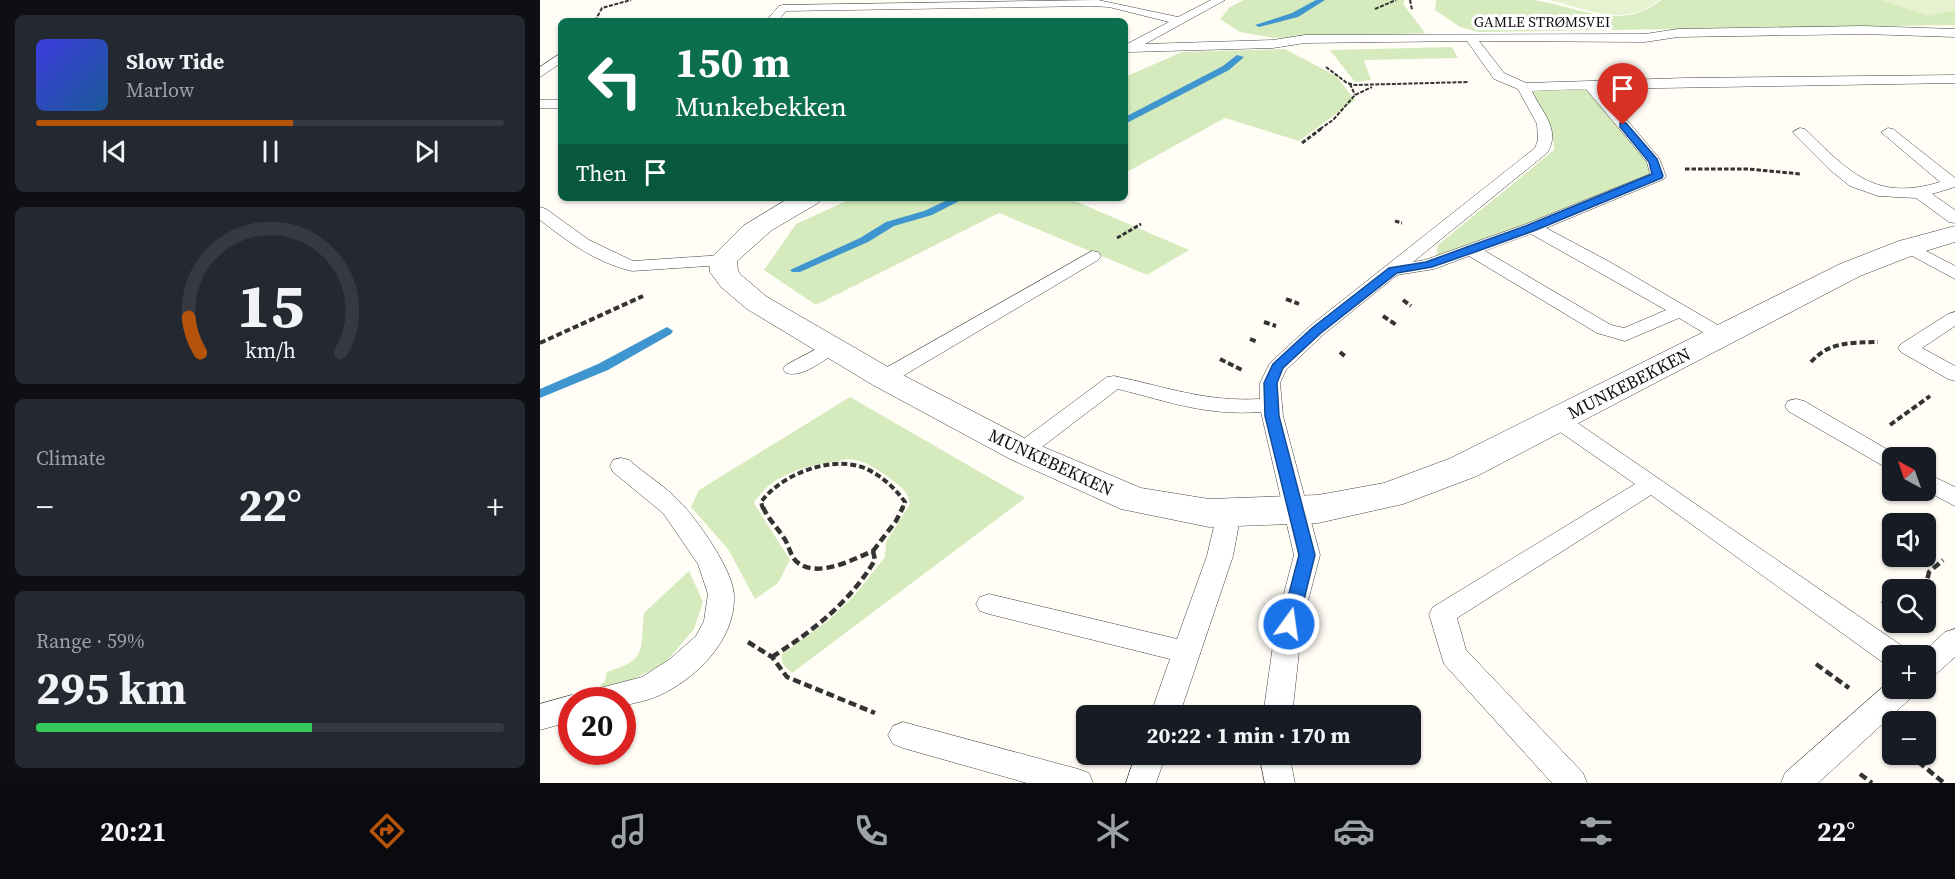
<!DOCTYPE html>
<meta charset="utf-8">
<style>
:root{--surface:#171b24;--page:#242831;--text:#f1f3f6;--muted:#9ea1a6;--line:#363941;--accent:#b45309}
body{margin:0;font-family:"Source Serif 4",serif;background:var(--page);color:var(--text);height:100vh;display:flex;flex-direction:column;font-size:22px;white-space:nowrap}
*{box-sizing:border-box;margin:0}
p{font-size:20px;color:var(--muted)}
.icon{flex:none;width:33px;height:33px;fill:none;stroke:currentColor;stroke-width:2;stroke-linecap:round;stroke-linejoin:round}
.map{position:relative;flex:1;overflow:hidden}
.panel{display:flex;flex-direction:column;gap:15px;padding:15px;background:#0d0f14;width:540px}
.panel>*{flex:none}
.guide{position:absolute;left:18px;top:18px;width:570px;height:183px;border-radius:9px;box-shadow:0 2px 4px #0004;background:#0b6e4f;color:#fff;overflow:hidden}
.needle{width:39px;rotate:320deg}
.tools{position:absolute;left:1342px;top:447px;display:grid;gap:12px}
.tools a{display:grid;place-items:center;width:54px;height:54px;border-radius:9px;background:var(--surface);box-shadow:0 2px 4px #0004;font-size:30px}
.speed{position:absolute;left:18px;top:687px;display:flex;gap:12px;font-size:30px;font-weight:700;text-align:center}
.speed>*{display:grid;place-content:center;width:78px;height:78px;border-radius:50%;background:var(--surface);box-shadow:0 2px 4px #0004;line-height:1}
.speed .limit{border:9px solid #d22;background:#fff;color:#111}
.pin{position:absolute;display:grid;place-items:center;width:51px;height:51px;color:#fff;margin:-62px -26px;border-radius:50% 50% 50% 0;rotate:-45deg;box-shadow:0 0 6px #0007}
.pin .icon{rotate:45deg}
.me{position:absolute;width:66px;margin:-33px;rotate:14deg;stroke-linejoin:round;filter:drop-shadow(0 0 4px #0008)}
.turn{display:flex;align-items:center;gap:21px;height:126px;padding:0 18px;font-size:27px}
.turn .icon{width:78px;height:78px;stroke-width:2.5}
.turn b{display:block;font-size:42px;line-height:51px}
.then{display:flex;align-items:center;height:57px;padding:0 18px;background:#0003;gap:12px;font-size:22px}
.big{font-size:45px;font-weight:700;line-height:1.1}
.panel .widget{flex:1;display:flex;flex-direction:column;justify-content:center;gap:9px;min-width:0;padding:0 21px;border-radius:9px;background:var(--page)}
.panel .dial{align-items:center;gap:0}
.dial svg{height:156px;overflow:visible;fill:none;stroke:var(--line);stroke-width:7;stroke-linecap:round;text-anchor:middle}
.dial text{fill:var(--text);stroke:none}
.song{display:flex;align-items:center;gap:18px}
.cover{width:72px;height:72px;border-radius:9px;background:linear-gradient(135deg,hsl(240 70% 55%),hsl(210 70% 35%))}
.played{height:6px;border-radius:3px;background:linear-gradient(90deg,var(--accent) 55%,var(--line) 55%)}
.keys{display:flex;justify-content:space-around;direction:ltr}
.heat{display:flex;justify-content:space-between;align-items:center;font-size:33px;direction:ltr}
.charge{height:9px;border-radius:4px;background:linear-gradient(90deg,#34c759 59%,var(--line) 0)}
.trip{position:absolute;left:536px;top:705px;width:345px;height:60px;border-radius:9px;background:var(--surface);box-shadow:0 2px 4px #0004;font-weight:700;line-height:60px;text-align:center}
.tab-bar{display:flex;height:96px;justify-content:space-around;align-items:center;background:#090b0e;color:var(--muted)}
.tab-bar .icon{width:42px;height:42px}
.tab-bar .selected{color:var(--accent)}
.tab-bar b{font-size:27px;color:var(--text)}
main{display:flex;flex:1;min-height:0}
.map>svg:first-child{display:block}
</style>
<main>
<section class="panel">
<div class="widget">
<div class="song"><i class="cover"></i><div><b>Slow Tide</b><p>Marlow</p></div></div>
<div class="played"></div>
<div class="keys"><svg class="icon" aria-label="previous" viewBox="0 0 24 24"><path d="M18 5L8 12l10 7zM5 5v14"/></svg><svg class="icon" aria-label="pause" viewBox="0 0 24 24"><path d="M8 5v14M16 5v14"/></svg><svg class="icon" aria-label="next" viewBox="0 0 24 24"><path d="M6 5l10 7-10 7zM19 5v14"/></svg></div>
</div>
<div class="widget dial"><svg viewBox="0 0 100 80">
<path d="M14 69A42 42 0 1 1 86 69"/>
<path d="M14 69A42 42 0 0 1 8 51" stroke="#b45309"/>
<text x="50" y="56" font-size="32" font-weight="700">15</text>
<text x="50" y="72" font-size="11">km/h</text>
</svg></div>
<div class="widget"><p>Climate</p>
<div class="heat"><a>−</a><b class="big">22°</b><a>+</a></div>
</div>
<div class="widget"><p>Range · 59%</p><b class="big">295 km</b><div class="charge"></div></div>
</section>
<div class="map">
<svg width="1415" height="783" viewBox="0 0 1415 783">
<rect width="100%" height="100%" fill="#fffdf5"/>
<g fill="#d5ebbd">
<polygon points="704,0 864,0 864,5 885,33 735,38 700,32 680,19 690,7"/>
<path d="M896 0C927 0 962 0 993 0 1038 6 1079 33 1121 0H1415V25L938 32 920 27 895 10Z"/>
<polygon points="912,47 918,58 824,60 831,80 815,82 790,50"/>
<polygon points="745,49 796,76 815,100 759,141 685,118 585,173 585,77 642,52"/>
<polygon points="990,90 1059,90 1119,170 909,256 896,257 898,245 1014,150 1012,128"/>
<polygon points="313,198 539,198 535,201 649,250 607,275 459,213 276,305 224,270 256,224"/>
<path d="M310 397 485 498 252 673 243 664 241 655 290 619 314 596 345 557 346 542 370 504C369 493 360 486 351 479 340 471 329 463 315 460 308 458 299 461 292 462 262 467 231 475 214 503L250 560 238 583 215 599 188 549 151 507 159 490Z"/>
<path d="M149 571 163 602 154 629 124 664 91 680 56 690 65 681 67 672C108 659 100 652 104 613Z"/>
</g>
<g fill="#e6f2cf">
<path d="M1009 0H1119C1082 29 1049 9 1009 0Z"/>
<polygon points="1341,0 1415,0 1415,10 1389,16"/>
</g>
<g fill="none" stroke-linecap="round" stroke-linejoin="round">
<g fill="#3f96cf" fill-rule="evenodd">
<polygon points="776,0 785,0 758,17 719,27 715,25 752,13"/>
<polygon points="697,55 704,57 689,70 585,124 585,117 683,66"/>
<polygon points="412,198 425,198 392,215 354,226 328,242 260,272 252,272 250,270 320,238 346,222 384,211"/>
<polygon points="127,327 133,331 131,334 68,370 0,398 0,389 58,364"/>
</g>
<g stroke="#444" stroke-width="1">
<g id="service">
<path d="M558 0 638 17 671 0H685L605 44 733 40 765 35 1105 34 1138 29 1324 26 1415 29V37L1324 34 1138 37 1105 42 939 41 964 73 986 83 1146 78 1415 75V83L1061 89 1119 158 1126 176 1124 179 1006 228 1068 261 1188 331 1191 335 1188 339H1174L1139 318 1085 341 1057 333 929 256 894 269 857 275 784 334 746 370 740 383 743 416 780 555 762 624 752 716H723L736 624 754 555 721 412C666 416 630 402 578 389L490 456 482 459 474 456 471 451 474 446 567 377 574 376C627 387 665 402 720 399V383L730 363 770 326 995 148 998 140 997 124 978 89 954 79 927 41 765 43 733 48 589 52 585 51V45L629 22 569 7 551 6 246 11 238 21H226L239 6 243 5ZM1046 89 1107 162 1110 174 986 224 885 260 873 262 1007 153C1022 129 1001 112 992 91ZM991 234 1126 310 1084 328 1071 325 945 251Z"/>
<polygon points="21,53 21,63 0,77 0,67"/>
<rect x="0" y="100" width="21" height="8"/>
<path d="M1260 128 1265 129C1309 172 1335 202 1400 182L1341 132 1348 128 1353 129 1415 178V187L1392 194 1415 210V223L1409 222 1376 198 1338 196 1310 186 1290 170 1255 135 1253 132Z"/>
<path d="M0 207 6 209 49 240 93 261 183 255 189 256 192 260 189 264 183 265 92 271C57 263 28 242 0 220Z"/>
<polygon points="1369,242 1415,266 1415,279 1363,251 1360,247 1363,243"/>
<polygon points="552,251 558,252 561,256 558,260 351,383 344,384 337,383 334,378 337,373"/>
<polygon points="1415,312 1415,326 1382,348 1415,366 1415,381 1408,379 1361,352 1358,348 1361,344 1408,314"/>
<path d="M290 342 297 344 300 348 297 352C282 361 263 378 246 373L243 369 246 365Z"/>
<polygon points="1256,399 1264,401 1362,458 1353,458 1353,470 1345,467 1248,411 1245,406 1248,401"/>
<polygon points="1018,413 1026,415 1365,648 1369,656 1353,656 1353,667 1345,664 1111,495 917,618 926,650 1043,773 1047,783 1012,783 904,664 889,614 893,607 1095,484 1010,425 1007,420 1010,415"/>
<path d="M81 458 89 460C105 474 125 486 139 501 157 519 193 570 194 595 196 640 156 679 118 696 107 701 94 703 82 706V700H45L49 691 102 677 130 659 156 636 164 621 168 594 158 564 123 513 73 472 70 466 73 460Z"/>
<polygon points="1386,473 1415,487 1415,506 1384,490 1386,490"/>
<polygon points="689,504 698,507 701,513 693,556 639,716 610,716 630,659 449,614 440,611 436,604 440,597 449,594 637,639 667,556 677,513 680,507"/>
<polygon points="1415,629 1415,657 1396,674 1386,678 1386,656 1379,656 1405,632"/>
<polygon points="1352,679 1353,688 1376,688 1372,697 1278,783 1241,783 1245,773"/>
<polygon points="32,695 43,700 32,700 32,721 0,730 0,704"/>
<polygon points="363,722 538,769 549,773 553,783 487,783 363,748 353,744 348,735 353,726"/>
<polygon points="596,754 626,754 616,783 586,783"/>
<polygon points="719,754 749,754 755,783 725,783"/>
</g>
</g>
<g stroke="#444" stroke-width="1">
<polygon id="minor" points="249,198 282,198 278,203 232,230 197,261 198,271 201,275 227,297 355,371 494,443 601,488 669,499 778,495 844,483 911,458 1300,264 1359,241 1415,226 1415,242 1379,253 1320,276 937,476 863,504 778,523 669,527 581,509 470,459 333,385 207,309 181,287 170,272 169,260 203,226"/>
</g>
<g stroke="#333" stroke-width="2" stroke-dasharray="4 1.5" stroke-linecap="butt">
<polyline points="870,0 872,10"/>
<polyline points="835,9 856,0"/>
<polyline points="55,21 62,8 91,0"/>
<polyline points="786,67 807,83 815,85 929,82"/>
<polyline points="810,84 815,95"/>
<polyline points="780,129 793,120 815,95 832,87"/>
</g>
<g stroke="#333" stroke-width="3" stroke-dasharray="4.5 2" stroke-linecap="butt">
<polyline points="762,143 782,128"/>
<polyline points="1145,169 1208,169 1261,174"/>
<polyline points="855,221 862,223"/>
<polyline points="577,238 601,224"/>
</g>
<g stroke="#333" stroke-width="4" stroke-dasharray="6 3" stroke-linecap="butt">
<polyline points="746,299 759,304"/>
<polyline points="863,300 871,306"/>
<polyline points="843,316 858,326"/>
<polyline points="724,322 736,326"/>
<polyline points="710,339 718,342"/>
<polyline points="0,343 103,296"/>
<polyline points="800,352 806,357"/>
<polyline points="680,359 702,370"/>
<path d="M1271 362C1290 341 1311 343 1338 342"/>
<polyline points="1350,425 1390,396"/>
<path d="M223 509 221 502C241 475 288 456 322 467 340 474 354 487 365 502L362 509"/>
</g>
<g stroke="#333" stroke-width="4.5" stroke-dasharray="8 4" stroke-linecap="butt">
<path d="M223 507C228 519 237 527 244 538 249 545 250 556 257 562 277 579 314 559 333 551"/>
<polyline points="333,551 356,521 363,507"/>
<polyline points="1385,590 1389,572 1403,560"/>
<polyline points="1342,601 1353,605"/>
<polyline points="208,642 232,657 247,677 335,713"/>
<path d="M232 657C273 631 310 602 335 560L333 551"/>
<polyline points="1276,664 1309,688"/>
<polyline points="1369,754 1404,783"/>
<polyline points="1320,774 1332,783"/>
</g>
<use href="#service" fill="#fff" fill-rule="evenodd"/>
<use href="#minor" fill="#fff" fill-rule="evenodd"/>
</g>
<polygon fill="#1a73e8" stroke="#114b97" stroke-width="1.5" points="1080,123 1086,123 1117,159 1123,176 1122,178 996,230 935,252 892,267 857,273 781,333 743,368 737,383 739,416 775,555 758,624 755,629 749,631 743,629 741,624 759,555 725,416 724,383 733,364 772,328 849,268 886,262 927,247 988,225 1112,174 1109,162 1080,127"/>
<g text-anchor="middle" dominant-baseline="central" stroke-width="6" stroke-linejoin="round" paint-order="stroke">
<g font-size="15" fill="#111" stroke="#fff">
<text x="1002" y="21">GAMLE STRØMSVEI</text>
</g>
<g font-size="18" fill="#111" stroke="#fff">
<text transform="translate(1089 383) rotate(-27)">MUNKEBEKKEN</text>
<text transform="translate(511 462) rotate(25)">MUNKEBEKKEN</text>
</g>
</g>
</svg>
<div class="tools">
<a><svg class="needle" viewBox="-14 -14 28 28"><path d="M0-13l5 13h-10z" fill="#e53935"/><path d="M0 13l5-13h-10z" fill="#9ea1a6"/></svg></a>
<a><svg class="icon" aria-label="sound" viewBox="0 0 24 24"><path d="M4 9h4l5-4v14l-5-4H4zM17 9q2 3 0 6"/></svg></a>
<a><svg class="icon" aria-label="search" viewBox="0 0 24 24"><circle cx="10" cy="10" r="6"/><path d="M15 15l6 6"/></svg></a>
<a>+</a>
<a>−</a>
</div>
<div class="speed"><div class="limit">20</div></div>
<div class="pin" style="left:1083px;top:125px;background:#d93025"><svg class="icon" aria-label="arrive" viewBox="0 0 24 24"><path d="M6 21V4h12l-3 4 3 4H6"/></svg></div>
<svg class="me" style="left:749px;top:624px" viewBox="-20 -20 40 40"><circle r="17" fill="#1a73e8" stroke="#fff" stroke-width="3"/><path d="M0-11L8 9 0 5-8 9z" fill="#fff"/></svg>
<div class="trip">20:22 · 1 min · 170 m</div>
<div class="guide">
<div class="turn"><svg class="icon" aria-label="left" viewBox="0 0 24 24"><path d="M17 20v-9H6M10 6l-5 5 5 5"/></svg><div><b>150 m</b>Munkebekken</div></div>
<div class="then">Then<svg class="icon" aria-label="arrive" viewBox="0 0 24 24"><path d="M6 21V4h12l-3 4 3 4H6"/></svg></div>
</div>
</div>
</main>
<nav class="tab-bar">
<b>20:21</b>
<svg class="icon selected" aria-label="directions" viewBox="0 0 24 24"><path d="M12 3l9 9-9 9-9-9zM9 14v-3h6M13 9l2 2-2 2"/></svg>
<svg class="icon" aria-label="music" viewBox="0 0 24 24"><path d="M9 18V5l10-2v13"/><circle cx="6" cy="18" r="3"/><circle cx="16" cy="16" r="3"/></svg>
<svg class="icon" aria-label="phone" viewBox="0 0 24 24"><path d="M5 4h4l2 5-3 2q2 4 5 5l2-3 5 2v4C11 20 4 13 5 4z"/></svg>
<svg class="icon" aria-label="climate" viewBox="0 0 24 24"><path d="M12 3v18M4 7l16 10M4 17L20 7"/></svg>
<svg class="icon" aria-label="car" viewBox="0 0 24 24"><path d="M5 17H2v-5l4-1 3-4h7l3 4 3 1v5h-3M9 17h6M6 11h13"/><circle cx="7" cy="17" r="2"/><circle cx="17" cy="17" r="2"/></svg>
<svg class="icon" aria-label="filters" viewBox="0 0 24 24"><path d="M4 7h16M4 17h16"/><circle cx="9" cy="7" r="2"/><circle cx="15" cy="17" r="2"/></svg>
<b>22°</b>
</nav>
